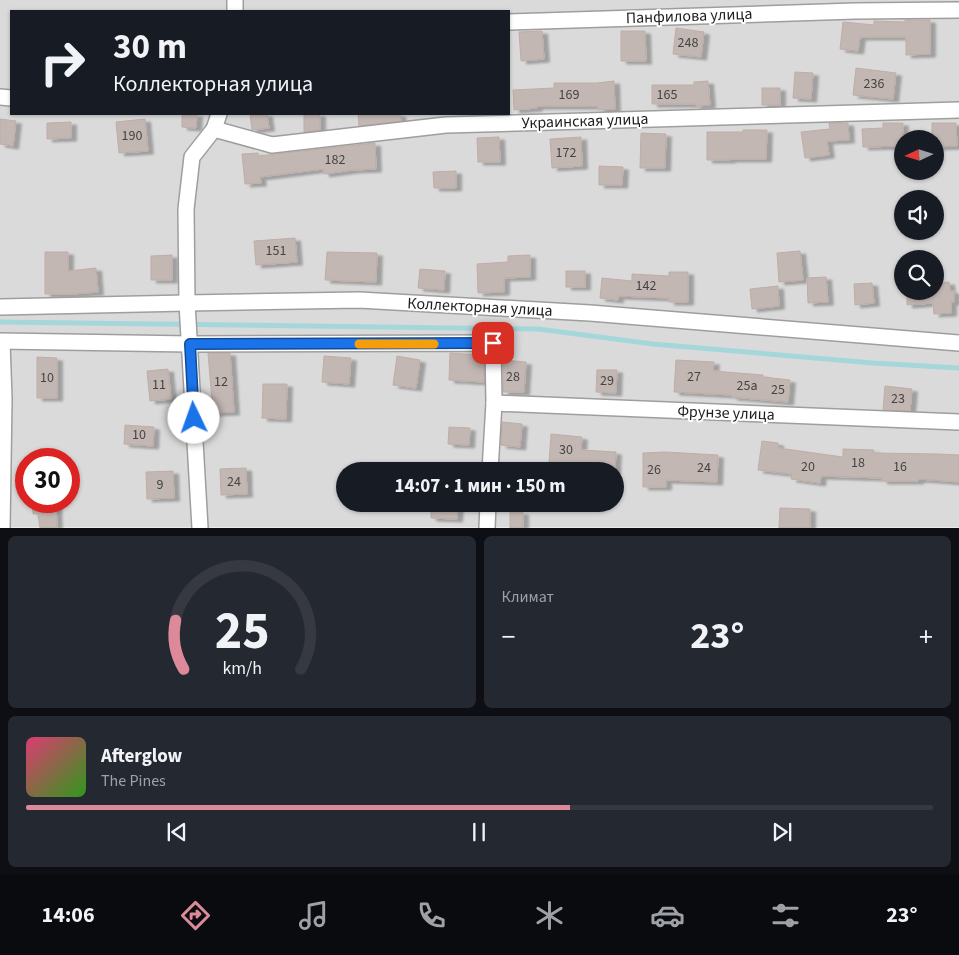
<!DOCTYPE html>
<html lang="ru">
<meta charset="utf-8">
<style>
:root{--surface:#171b24;--page:#242831;--text:#f1f3f6;--muted:#9ea1a6;--line:#363941;--accent:#dc899a}
body{margin:0;font-family:"Source Sans 3",sans-serif;background:var(--page);color:var(--text);height:100vh;display:flex;flex-direction:column;font-size:19px;white-space:nowrap}
*{box-sizing:border-box;margin:0}
p{font-size:16px;color:var(--muted)}
.icon{flex:none;width:28px;height:28px;fill:none;stroke:currentColor;stroke-width:2;stroke-linecap:round;stroke-linejoin:round}
.map{position:relative;height:528px;overflow:hidden}
.panel{display:flex;flex-direction:column;gap:8px;padding:8px;background:#0d0f14;flex:1}
.panel>*{flex:none}
.top-card{position:absolute;left:10px;top:10px;width:500px;height:105px;border-radius:0px;box-shadow:0 1px 4px #0004;background:#171b24;color:var(--text);overflow:hidden}
.needle{width:32px;rotate:266deg}
.buttons{position:absolute;left:894px;top:130px;display:grid;gap:10px}
.buttons a{display:grid;place-items:center;width:50px;height:50px;border-radius:50%;background:var(--surface);box-shadow:0 1px 4px #0004;font-size:25px}
.speed{position:absolute;left:15px;top:448px;display:flex;gap:10px;font-size:25px;font-weight:700;text-align:center}
.speed>*{display:grid;place-content:center;width:65px;height:65px;border-radius:50%;background:var(--surface);box-shadow:0 1px 4px #0004;line-height:1}
.speed .limit{border:8px solid #d22;background:#fff;color:#111}
.pin{position:absolute;display:grid;place-items:center;width:42px;height:42px;color:#fff;margin:-21px;border-radius:10px;box-shadow:0 2px 8px #0006}
.me{position:absolute;width:55px;margin:-28px;rotate:357deg;stroke-linejoin:round;filter:drop-shadow(0 0 4px #0008)}
.turn{display:flex;align-items:center;gap:18px;height:105px;padding:0 20px;font-size:22px}
.turn .icon{width:65px;height:65px;stroke-width:2.5}
.turn b{display:block;font-size:35px;line-height:42px}
.big{font-size:38px;font-weight:700;line-height:1.1}
.panel .widget{flex:1;display:flex;flex-direction:column;justify-content:center;gap:8px;min-width:0;padding:0 18px;border-radius:8px;background:var(--page)}
.panel .dial{align-items:center;gap:0}
.dial svg{height:130px;overflow:visible;fill:none;stroke:var(--line);stroke-width:7;stroke-linecap:round;text-anchor:middle}
.dial text{fill:var(--text);stroke:none}
.song{display:flex;align-items:center;gap:15px}
.cover{width:60px;height:60px;border-radius:8px;background:linear-gradient(135deg,hsl(340 70% 55%),hsl(110 70% 35%))}
.played{height:5px;border-radius:2px;background:linear-gradient(90deg,var(--accent) 60%,var(--line) 60%)}
.keys{display:flex;justify-content:space-around;direction:ltr}
.heat{display:flex;justify-content:space-between;align-items:center;font-size:28px;direction:ltr}
.panel .tiles{flex:1;display:grid;gap:8px;grid-template-columns:1fr 1fr}
.widget:last-child{grid-column:span 2}
.trip{position:absolute;left:336px;top:462px;width:288px;height:50px;border-radius:25px;background:var(--surface);box-shadow:0 1px 4px #0004;font-weight:700;line-height:50px;text-align:center}
.dock{display:flex;height:80px;justify-content:space-around;align-items:center;background:#090b0e;color:var(--muted)}
.dock .icon{width:35px;height:35px}
.dock .active{color:var(--accent)}
.dock b{font-size:22px;color:var(--text)}
.map>svg:first-child{display:block}
</style>
<div class="map">
<svg width="959" height="528" viewBox="0 0 959 528">
<defs>
<filter id="shadow"><feDropShadow dx="5.5" dy="3" stdDeviation="1" flood-color="#0004"/></filter>
</defs>
<rect width="100%" height="100%" fill="#eee9e3"/>
<path fill="#dbdada" fill-rule="evenodd" d="M0 0H959V527H0ZM11 11H509V114H11ZM902 139H935V171H902ZM902 199H935V231H902ZM902 259H935V291H902ZM26 459H69V501H26ZM345 471H615V504H345Z"/>
<g fill="none" stroke-linecap="round" stroke-linejoin="round">
<polyline stroke="#a5d7da" stroke-width="5" points="0,322 538,329 653,344 873,363 959,368"/>
</g>
<g fill="#c2b7b3" stroke="#bfada6" filter="url(#shadow)">
<polygon points="905,20 930,20 930,54 906,55 906,37 860,37 858,51 840,49 843,22 874,25 874,21 905,22"/>
<polygon points="676,28 704,32 701,57 673,54"/>
<polygon points="542,31 544,59 521,61 519,32"/>
<polygon points="621,31 645,31 646,61 621,61"/>
<polygon points="856,68 896,73 893,99 853,95"/>
<polygon points="795,72 813,73 811,99 793,98"/>
<polygon points="614,81 615,109 598,110 598,106 537,106 537,108 514,110 513,90 554,88 554,83 597,83"/>
<polygon points="708,81 710,105 696,106 695,104 652,104 652,85 694,85 694,82"/>
<rect x="762" y="88" width="18" height="17"/>
<polygon points="182,114 197,114 196,128 182,127"/>
<polygon points="250,114 267,114 269,128 252,130"/>
<polygon points="304,114 320,114 320,130 304,132"/>
<polygon points="358,114 400,114 401,121 359,126"/>
<polygon points="0,119 16,121 13,146 0,144"/>
<polygon points="145,119 148,151 119,153 116,122"/>
<polygon points="71,122 71,138 47,139 47,123"/>
<polygon points="829,123 848,123 849,140 827,141 829,155 805,158 801,132 830,129"/>
<polygon points="883,123 903,123 902,146 863,147 862,129 883,128"/>
<polygon points="932,123 956,123 957,146 935,147 935,139 932,139"/>
<polygon points="743,130 767,130 766,159 730,159 730,160 707,160 707,132 743,132"/>
<polygon points="641,133 666,134 665,168 640,168"/>
<polygon points="499,137 500,162 478,162 477,138"/>
<polygon points="581,137 582,166 552,168 550,139"/>
<polygon points="375,143 376,169 353,170 324,174 323,169 260,177 261,183 245,184 242,154 258,153 258,156"/>
<polygon points="599,166 623,167 622,185 599,185"/>
<polygon points="456,171 456,188 434,188 433,172"/>
<polygon points="295,238 297,262 256,265 254,241"/>
<polygon points="800,251 803,280 779,282 777,253"/>
<polygon points="45,252 68,252 68,271 96,268 98,292 73,294 45,294"/>
<polygon points="327,252 377,253 376,282 325,280"/>
<polygon points="172,255 172,280 151,280 151,256"/>
<polygon points="530,255 530,277 504,278 504,292 478,293 477,264 508,262 508,256"/>
<polygon points="420,269 445,271 444,290 418,288"/>
<rect x="566" y="271" width="19" height="16"/>
<polygon points="669,272 688,272 688,302 669,302 669,298 618,296 618,300 600,298 602,278 632,281 632,274 669,276"/>
<polygon points="826,277 828,302 808,303 807,278"/>
<polygon points="949,282 950,291 954,291 954,302 951,302 951,313 934,314 933,303 907,305 907,291 935,291 935,283"/>
<polygon points="872,283 874,303 855,305 854,284"/>
<polygon points="778,286 779,306 752,309 750,289"/>
<polygon points="208,353 230,353 234,412 213,413"/>
<polygon points="450,353 482,355 482,359 484,359 484,382 449,380"/>
<polygon points="324,356 351,358 349,384 322,382"/>
<polygon points="397,356 420,360 416,388 393,385"/>
<polygon points="37,357 57,358 57,398 37,398"/>
<polygon points="503,360 526,362 524,392 503,392"/>
<polygon points="676,360 714,362 713,371 763,375 763,377 790,380 788,402 732,397 732,395 674,392"/>
<polygon points="168,369 171,399 150,401 147,371"/>
<polygon points="597,370 617,370 616,393 596,392"/>
<polygon points="263,384 287,384 286,419 262,418"/>
<polygon points="885,386 912,389 910,411 883,410"/>
<polygon points="502,422 522,424 520,447 501,445"/>
<polygon points="125,425 154,427 153,446 124,444"/>
<polygon points="449,427 470,428 469,445 448,444"/>
<polygon points="551,434 582,437 581,450 616,452 615,471 587,471 587,465 549,462"/>
<polygon points="762,441 778,443 778,448 843,457 843,449 874,450 873,453 939,454 959,455 959,482 919,479 918,481 882,481 882,478 821,476 820,483 791,479 792,474 758,470"/>
<polygon points="666,452 718,455 717,482 666,480 666,487 643,487 643,453"/>
<polygon points="246,468 247,494 221,495 220,469"/>
<polygon points="173,471 174,498 147,499 146,472"/>
<polygon points="32,501 56,501 57,528 40,528 38,514 33,514"/>
<polygon points="431,504 458,504 457,519 431,518"/>
<polygon points="780,508 810,509 810,528 779,528"/>
<rect x="510" y="512" width="13" height="16"/>
</g>
<g fill="none" stroke-linecap="round" stroke-linejoin="round">
<g stroke="#9e9e9e" stroke-width="18">
<g id="minor">
<polyline points="235,11 235,0"/>
<polyline points="509,22 855,11 959,10"/>
<polyline points="0,97 11,98"/>
<polyline points="214,129 272,145 446,125 959,110"/>
<polyline points="0,307 187,303 359,300 590,313 959,343"/>
<polyline points="0,341 190,344 493,343 494,403 490,471"/>
<polyline points="494,403 959,422"/>
<polyline points="2,528 4,399 2,342"/>
<polyline points="200,528 187,303 186,209 192,157 214,129 219,114"/>
<polyline points="487,528 488,504"/>
</g>
</g>
<use href="#minor" stroke="#fff" stroke-width="15"/>
</g>
<g fill="none" stroke-linecap="round" stroke-linejoin="round">
<g stroke="#114b97" stroke-width="12">
<polyline id="route" points="194,418 190,344 493,343"/>
</g>
<use href="#route" stroke="#1a73e8" stroke-width="9"/>
<polyline stroke="#f59e0b" stroke-width="9" points="359,344 434,344"/>
</g>
<g text-anchor="middle" dominant-baseline="central" stroke-width="4" stroke-linejoin="round" paint-order="stroke">
<g font-size="14" fill="#464442">
<text x="688" y="43">248</text>
<text x="874" y="84">236</text>
<text x="569" y="95">169</text>
<text x="667" y="95">165</text>
<text x="132" y="136">190</text>
<text x="566" y="153">172</text>
<text x="335" y="160">182</text>
<text x="276" y="251">151</text>
<text x="646" y="286">142</text>
<text x="513" y="377">28</text>
<text x="694" y="377">27</text>
<text x="47" y="378">10</text>
<text x="607" y="381">29</text>
<text x="221" y="382">12</text>
<text x="159" y="385">11</text>
<text x="747" y="386">25a</text>
<text x="778" y="390">25</text>
<text x="898" y="399">23</text>
<text x="139" y="435">10</text>
<text x="566" y="450">30</text>
<text x="858" y="463">18</text>
<text x="808" y="467">20</text>
<text x="900" y="467">16</text>
<text x="704" y="468">24</text>
<text x="654" y="470">26</text>
<text x="234" y="482">24</text>
<text x="160" y="485">9</text>
</g>
<g font-size="16" fill="#1d1d1d" stroke="#fff">
<text transform="translate(689 16) rotate(-2)">Панфилова улица</text>
<text transform="translate(585 121) rotate(-2)">Украинская улица</text>
<text transform="translate(480 307) rotate(3)">Коллекторная улица</text>
<text transform="translate(726 413) rotate(2)">Фрунзе улица</text>
</g>
</g>
</svg>
<div class="buttons">
<a><svg class="needle" viewBox="-14 -14 28 28"><path d="M0-13l5 13h-10z" fill="#e53935"/><path d="M0 13l5-13h-10z" fill="#9ea1a6"/></svg></a>
<a><svg class="icon" aria-label="sound" viewBox="0 0 24 24"><path d="M4 9h4l5-4v14l-5-4H4zM17 9q2 3 0 6"/></svg></a>
<a><svg class="icon" aria-label="search" viewBox="0 0 24 24"><circle cx="10" cy="10" r="6"/><path d="M15 15l6 6"/></svg></a>
</div>
<div class="speed"><div class="limit">30</div></div>
<div class="pin" style="left:493px;top:343px;background:#d93025"><svg class="icon" aria-label="arrive" viewBox="0 0 24 24"><path d="M6 21V4h12l-3 4 3 4H6"/></svg></div>
<svg class="me" style="left:194px;top:418px" viewBox="-20 -20 40 40"><circle r="19" fill="#fff"/><path d="M0-13L10 11 0 6-10 11z" fill="#1a73e8"/></svg>
<div class="trip">14:07 · 1 мин · 150 m</div>
<div class="top-card">
<div class="turn"><svg class="icon" aria-label="right" viewBox="0 0 24 24"><path d="M7 20v-9h11M14 6l5 5-5 5"/></svg><div><b>30 m</b>Коллекторная улица</div></div>
</div>
</div>
<section class="panel">
<div class="tiles">
<div class="widget dial"><svg viewBox="0 0 100 80">
<path d="M14 69A42 42 0 1 1 86 69"/>
<path d="M14 69A42 42 0 0 1 9 39" stroke="#dc899a"/>
<text x="50" y="56" font-size="32" font-weight="700">25</text>
<text x="50" y="72" font-size="11">km/h</text>
</svg></div>
<div class="widget"><p>Климат</p>
<div class="heat"><a>−</a><b class="big">23°</b><a>+</a></div>
</div>
<div class="widget">
<div class="song"><i class="cover"></i><div><b>Afterglow</b><p>The Pines</p></div></div>
<div class="played"></div>
<div class="keys"><svg class="icon" aria-label="previous" viewBox="0 0 24 24"><path d="M18 5L8 12l10 7zM5 5v14"/></svg><svg class="icon" aria-label="pause" viewBox="0 0 24 24"><path d="M8 5v14M16 5v14"/></svg><svg class="icon" aria-label="next" viewBox="0 0 24 24"><path d="M6 5l10 7-10 7zM19 5v14"/></svg></div>
</div>
</div>
</section>
<nav class="dock">
<b>14:06</b>
<svg class="icon active" aria-label="directions" viewBox="0 0 24 24"><path d="M12 3l9 9-9 9-9-9zM9 14v-3h6M13 9l2 2-2 2"/></svg>
<svg class="icon" aria-label="music" viewBox="0 0 24 24"><path d="M9 18V5l10-2v13"/><circle cx="6" cy="18" r="3"/><circle cx="16" cy="16" r="3"/></svg>
<svg class="icon" aria-label="phone" viewBox="0 0 24 24"><path d="M5 4h4l2 5-3 2q2 4 5 5l2-3 5 2v4C11 20 4 13 5 4z"/></svg>
<svg class="icon" aria-label="climate" viewBox="0 0 24 24"><path d="M12 3v18M4 7l16 10M4 17L20 7"/></svg>
<svg class="icon" aria-label="car" viewBox="0 0 24 24"><path d="M5 17H2v-5l4-1 3-4h7l3 4 3 1v5h-3M9 17h6M6 11h13"/><circle cx="7" cy="17" r="2"/><circle cx="17" cy="17" r="2"/></svg>
<svg class="icon" aria-label="filters" viewBox="0 0 24 24"><path d="M4 7h16M4 17h16"/><circle cx="9" cy="7" r="2"/><circle cx="15" cy="17" r="2"/></svg>
<b>23°</b>
</nav>
